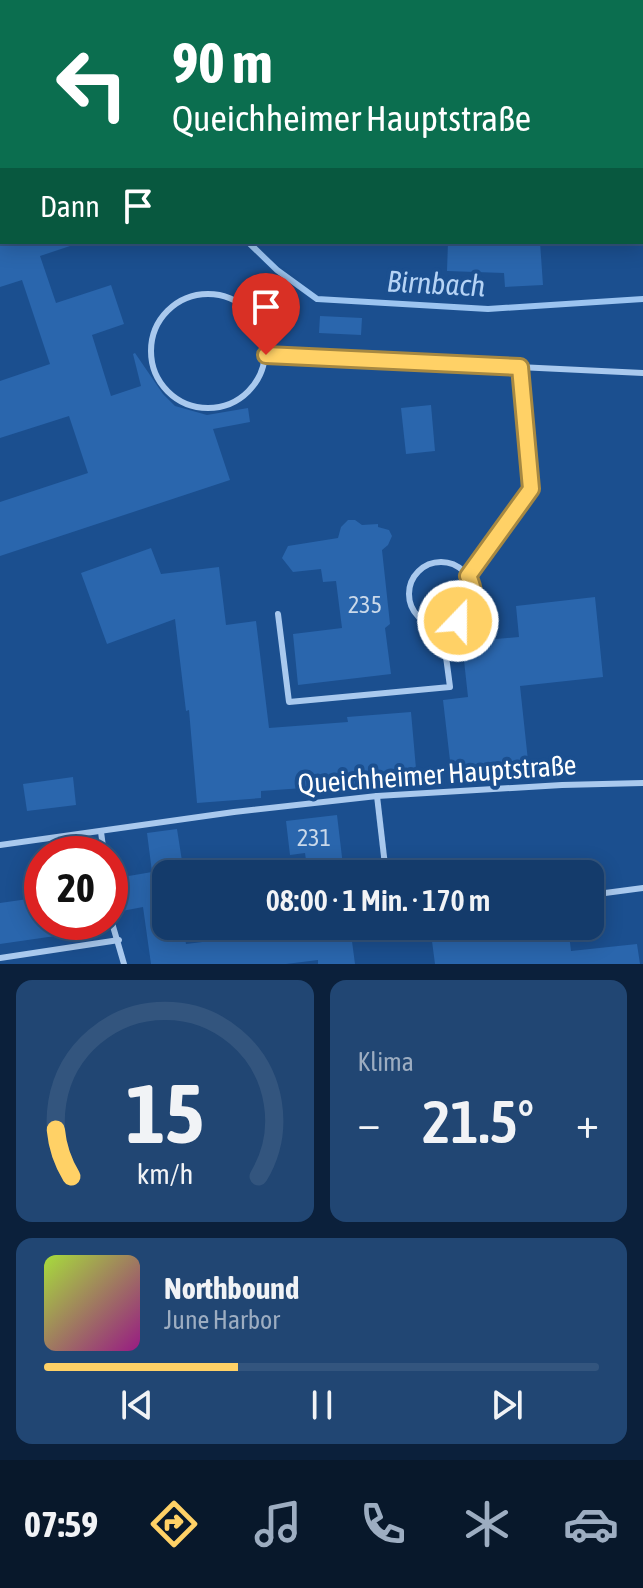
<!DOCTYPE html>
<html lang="de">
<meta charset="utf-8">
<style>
:root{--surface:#143b6b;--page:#214673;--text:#f1f3f6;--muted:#9dadc1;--line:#33557e;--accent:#ffd166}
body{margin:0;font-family:"Asap Condensed",sans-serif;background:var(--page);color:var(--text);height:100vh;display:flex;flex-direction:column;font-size:30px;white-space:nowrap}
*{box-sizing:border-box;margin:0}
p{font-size:26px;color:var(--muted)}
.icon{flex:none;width:44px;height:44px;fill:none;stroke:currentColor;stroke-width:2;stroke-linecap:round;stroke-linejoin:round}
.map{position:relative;height:964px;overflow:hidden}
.panel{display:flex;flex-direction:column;gap:16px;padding:16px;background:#0b203b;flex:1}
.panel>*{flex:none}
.hud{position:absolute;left:0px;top:0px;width:644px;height:244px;box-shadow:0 4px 20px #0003,0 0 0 2px var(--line);background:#0b6e4f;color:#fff;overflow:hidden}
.speed{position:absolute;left:24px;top:836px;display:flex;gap:16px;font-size:40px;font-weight:700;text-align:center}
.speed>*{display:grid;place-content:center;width:104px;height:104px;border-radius:50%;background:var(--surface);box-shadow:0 4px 20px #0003,0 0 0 2px var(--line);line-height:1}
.speed .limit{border:12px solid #d22;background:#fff;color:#111}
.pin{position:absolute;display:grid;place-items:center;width:68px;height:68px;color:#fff;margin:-82px -34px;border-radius:50% 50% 50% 0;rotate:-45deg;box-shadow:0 0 8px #0007}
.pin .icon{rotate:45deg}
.me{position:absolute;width:88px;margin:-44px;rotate:22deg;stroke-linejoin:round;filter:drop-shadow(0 0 6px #0008)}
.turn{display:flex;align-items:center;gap:28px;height:168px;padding:0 40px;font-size:36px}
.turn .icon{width:104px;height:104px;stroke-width:2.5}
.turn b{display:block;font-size:56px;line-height:68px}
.then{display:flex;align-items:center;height:76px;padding:0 40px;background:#0003;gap:16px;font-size:30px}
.big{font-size:60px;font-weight:600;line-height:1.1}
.panel .tile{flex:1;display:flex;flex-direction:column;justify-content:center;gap:12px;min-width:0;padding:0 28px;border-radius:16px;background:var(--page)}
.panel .dial{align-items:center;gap:0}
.dial svg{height:208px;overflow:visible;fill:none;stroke:var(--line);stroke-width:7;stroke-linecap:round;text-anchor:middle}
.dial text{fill:var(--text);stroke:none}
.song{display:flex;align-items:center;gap:24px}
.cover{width:96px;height:96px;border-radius:12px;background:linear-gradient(135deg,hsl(80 70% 55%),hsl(310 70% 35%))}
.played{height:8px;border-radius:4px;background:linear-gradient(90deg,var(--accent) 35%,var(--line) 35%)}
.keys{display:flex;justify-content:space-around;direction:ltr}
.heat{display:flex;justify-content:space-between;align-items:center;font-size:44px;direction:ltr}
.panel .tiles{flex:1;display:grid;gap:16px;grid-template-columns:1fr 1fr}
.tile:last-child{grid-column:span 2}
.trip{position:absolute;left:152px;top:860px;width:452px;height:80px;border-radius:16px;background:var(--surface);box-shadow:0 4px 20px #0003,0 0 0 2px var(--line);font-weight:600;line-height:80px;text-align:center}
.dock{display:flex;height:128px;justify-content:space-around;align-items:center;background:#08182b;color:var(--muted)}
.dock .icon{width:56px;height:56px}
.dock .on{color:var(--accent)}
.dock b{font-size:36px;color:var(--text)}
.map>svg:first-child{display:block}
</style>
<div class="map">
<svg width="643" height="964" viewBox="0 0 643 964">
<rect width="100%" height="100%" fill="#1b4f8f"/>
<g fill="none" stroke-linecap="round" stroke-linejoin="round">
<g stroke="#9cc4f0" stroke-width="6">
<polyline points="140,0 141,2"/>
<polyline points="248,242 277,270 317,299 488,309 643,299"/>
</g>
</g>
<g fill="#2a66ad">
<polygon points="0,242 73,242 73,245 40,256 56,303 111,285 124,324 92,335 111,396 141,386 133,354 135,353 163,394 175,406 207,415 248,408 250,422 213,429 230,480 0,556 0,502 88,473 69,416 0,438 0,381 50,364 22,280 0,287"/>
<polygon points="448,242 540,242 543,285 505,287 504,273 447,271"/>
<polygon points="320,316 362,318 361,335 319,333"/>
<polygon points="431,405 435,451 406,454 401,408"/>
<polygon points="348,520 355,520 362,525 378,524 378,527 389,530 392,536 388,545 382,550 390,624 385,628 391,674 298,685 293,634 342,628 336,581 323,582 321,569 293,572 282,558 288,546 338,538 341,527"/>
<polygon points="151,548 161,574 219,567 226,625 256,621 269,728 348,722 347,717 411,712 417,780 261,791 261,798 197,803 189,710 186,711 175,619 107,644 81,573"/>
<polygon points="595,597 603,677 520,686 529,770 452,778 443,700 468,697 462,642 519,637 516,606"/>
<polygon points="73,777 76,805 27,811 23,784"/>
<polygon points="337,815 344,874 308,874 305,853 290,855 286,821"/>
<polygon points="177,829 184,874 166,874 166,926 183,926 186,944 285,932 284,926 350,926 355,964 318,964 318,960 286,964 151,964 143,907 122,911 117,878 152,872 147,833"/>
<polygon points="42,897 42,922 82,922 83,932 0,944 0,903"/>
<polygon points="430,926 568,926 571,951 637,944 640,964 435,964"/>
</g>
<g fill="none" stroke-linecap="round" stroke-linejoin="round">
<g stroke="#a9c9ee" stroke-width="6">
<circle cx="208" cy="351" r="57"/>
<polyline points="266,355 643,373"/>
<circle cx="441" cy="594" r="32"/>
<polyline points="468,576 531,489 520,367"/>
<polyline points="278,614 289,702 450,687 442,626"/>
<polyline points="377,796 386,874"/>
<polyline points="101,832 104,854"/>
<polyline points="0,845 234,812 377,796 562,785 643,783"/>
<polyline points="590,895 643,888"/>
<polyline points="110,916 124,964"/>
<polyline points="0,958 119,940"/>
</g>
</g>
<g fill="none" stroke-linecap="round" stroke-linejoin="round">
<g stroke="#a68842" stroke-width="20">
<path id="route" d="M266 355 520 367 531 489 468 576C477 594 474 608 458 621"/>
</g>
<use href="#route" stroke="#ffd166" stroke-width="14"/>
</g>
<g text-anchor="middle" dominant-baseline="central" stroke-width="8" stroke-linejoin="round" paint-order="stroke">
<g font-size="24" fill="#cad9ea">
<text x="365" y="604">235</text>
<text x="314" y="837">231</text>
</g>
<g font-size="28" fill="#fff" stroke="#1b4f8f">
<text transform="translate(437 774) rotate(-4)">Queichheimer Hauptstraße</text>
</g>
<g font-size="30" font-style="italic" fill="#b5d3f5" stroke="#1b4f8f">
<text transform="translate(436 283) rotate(3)">Birnbach</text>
</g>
</g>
</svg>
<div class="speed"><div class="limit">20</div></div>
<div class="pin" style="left:266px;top:355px;background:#d93025"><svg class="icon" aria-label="arrive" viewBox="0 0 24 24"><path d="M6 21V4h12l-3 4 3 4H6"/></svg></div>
<svg class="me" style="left:458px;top:621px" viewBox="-20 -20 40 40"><circle r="17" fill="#ffd166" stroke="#fff" stroke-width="3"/><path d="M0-11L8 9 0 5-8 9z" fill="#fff"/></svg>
<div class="trip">08:00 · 1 Min. · 170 m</div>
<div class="hud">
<div class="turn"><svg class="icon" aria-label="left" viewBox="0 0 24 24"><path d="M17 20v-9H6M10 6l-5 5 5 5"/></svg><div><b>90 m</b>Queichheimer Hauptstraße</div></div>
<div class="then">Dann<svg class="icon" aria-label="arrive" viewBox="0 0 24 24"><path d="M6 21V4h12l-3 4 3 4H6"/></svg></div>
</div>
</div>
<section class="panel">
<div class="tiles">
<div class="tile dial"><svg viewBox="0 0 100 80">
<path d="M14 69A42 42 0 1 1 86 69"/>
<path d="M14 69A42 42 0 0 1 8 51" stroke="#ffd166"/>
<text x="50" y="56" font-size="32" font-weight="700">15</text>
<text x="50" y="72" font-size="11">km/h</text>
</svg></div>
<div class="tile"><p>Klima</p>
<div class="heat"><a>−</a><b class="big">21.5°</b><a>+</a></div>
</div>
<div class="tile">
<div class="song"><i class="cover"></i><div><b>Northbound</b><p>June Harbor</p></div></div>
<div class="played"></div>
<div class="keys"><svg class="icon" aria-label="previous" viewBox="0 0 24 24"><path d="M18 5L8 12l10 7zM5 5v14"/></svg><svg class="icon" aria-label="pause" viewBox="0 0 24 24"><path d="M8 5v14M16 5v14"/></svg><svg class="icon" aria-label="next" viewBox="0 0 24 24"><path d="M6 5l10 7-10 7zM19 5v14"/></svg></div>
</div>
</div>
</section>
<nav class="dock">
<b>07:59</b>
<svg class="icon on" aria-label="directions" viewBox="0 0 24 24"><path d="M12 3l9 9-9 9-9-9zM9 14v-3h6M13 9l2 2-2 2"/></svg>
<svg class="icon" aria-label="music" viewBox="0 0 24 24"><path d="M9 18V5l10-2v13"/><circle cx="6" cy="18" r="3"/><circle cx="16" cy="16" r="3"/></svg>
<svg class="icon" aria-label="phone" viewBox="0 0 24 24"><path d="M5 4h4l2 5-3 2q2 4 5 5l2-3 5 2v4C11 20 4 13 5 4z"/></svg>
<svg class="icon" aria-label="climate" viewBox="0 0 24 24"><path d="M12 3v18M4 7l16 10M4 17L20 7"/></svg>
<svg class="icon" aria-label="car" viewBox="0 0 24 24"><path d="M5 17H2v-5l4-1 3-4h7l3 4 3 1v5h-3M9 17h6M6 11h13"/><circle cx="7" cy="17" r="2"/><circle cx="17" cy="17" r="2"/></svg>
</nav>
